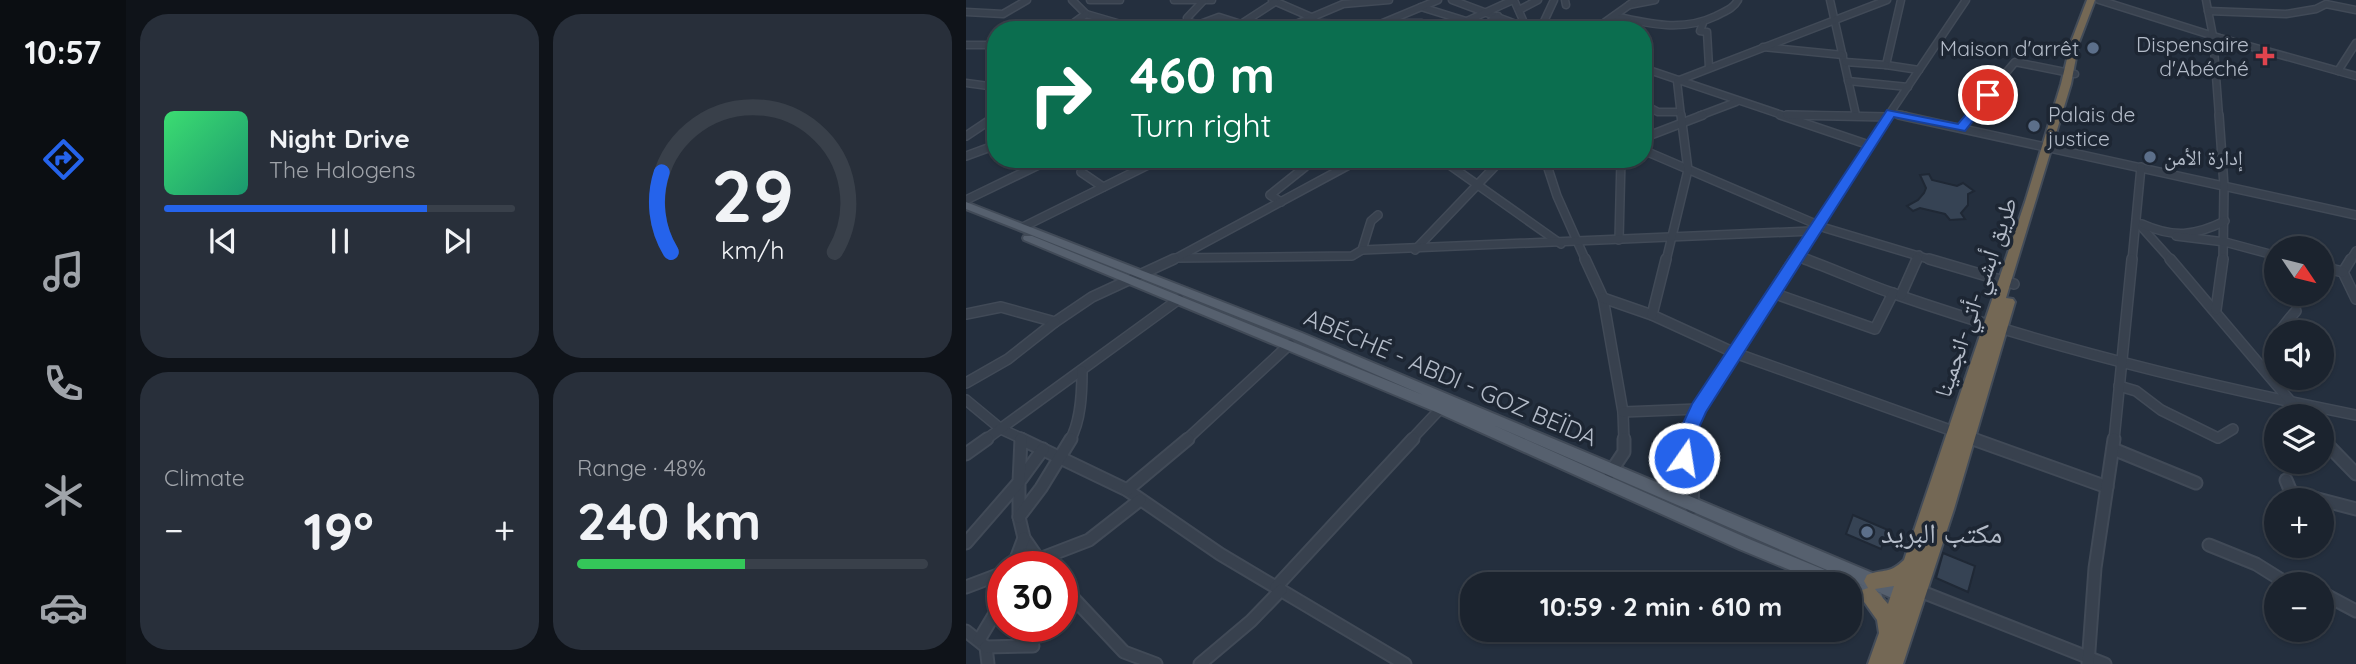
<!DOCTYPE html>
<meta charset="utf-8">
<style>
:root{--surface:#1b232e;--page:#282f3a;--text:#f1f3f6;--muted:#a0a4aa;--line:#39404a;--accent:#2563eb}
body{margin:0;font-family:Quicksand,"Noto Naskh Arabic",sans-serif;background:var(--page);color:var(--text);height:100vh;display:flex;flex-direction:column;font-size:26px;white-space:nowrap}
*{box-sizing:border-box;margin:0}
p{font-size:23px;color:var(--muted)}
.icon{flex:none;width:38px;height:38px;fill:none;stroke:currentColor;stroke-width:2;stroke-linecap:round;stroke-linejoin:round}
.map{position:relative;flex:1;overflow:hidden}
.details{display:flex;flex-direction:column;gap:14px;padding:14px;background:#0f1319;width:840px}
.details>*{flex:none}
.top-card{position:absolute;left:21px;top:21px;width:665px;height:147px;border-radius:28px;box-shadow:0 2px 5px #0004,0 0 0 2px var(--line);background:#0b6e4f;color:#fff;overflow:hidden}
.needle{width:46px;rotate:125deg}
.tools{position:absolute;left:1298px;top:236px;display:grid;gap:14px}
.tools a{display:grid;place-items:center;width:70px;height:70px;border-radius:50%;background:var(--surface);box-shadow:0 2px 5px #0004,0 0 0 2px var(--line);font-size:35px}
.speed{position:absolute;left:21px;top:551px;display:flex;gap:14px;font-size:35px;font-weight:700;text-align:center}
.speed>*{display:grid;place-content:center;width:91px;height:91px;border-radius:50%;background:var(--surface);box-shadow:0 2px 5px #0004,0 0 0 2px var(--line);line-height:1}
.speed .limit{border:10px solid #d22;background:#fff;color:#111}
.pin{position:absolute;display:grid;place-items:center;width:60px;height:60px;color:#fff;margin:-30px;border:4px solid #fff;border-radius:50%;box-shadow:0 2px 7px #0007}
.me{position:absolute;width:77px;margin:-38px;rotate:13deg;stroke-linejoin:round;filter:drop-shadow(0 0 5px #0008)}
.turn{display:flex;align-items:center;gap:24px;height:147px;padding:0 28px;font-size:32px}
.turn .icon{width:91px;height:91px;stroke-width:2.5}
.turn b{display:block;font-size:49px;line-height:60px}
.big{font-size:52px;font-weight:800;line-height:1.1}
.details .widget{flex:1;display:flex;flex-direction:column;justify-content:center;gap:10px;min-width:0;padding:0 24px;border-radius:28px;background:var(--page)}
.details .dial{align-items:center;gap:0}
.dial svg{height:182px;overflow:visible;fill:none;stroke:var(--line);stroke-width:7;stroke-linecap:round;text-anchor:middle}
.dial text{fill:var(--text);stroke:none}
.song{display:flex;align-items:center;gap:21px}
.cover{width:84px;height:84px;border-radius:10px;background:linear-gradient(135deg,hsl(140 70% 55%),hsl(160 70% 35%))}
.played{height:7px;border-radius:4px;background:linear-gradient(90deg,var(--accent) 75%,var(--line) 75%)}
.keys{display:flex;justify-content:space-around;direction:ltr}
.heat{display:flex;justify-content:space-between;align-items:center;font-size:38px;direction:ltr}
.charge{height:10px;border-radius:5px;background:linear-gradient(90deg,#34c759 48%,var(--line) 0)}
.details .tiles{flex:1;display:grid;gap:14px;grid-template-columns:repeat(2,1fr)}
.trip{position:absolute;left:494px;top:572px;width:402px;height:70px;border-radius:28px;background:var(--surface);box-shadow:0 2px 5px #0004,0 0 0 2px var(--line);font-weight:800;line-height:70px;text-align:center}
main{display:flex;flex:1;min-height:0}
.menu{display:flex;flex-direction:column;width:126px;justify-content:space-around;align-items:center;background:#0b0e12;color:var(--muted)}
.menu .icon{width:49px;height:49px}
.menu .selected{color:var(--accent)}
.menu b{font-size:32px;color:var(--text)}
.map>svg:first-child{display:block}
</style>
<main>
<nav class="menu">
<b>10:57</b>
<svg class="icon selected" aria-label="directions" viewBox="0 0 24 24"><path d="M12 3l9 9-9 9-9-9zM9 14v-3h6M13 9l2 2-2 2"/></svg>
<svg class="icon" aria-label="music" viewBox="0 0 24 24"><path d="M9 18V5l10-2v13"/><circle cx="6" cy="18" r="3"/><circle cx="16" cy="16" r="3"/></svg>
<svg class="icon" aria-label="phone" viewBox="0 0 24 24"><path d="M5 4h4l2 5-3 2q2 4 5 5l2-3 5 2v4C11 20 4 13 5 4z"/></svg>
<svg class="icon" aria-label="climate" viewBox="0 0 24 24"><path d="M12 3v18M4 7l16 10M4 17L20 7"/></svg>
<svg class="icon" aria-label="car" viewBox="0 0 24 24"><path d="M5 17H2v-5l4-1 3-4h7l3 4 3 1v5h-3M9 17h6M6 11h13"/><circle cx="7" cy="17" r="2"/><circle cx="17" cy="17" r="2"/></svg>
</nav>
<section class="details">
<div class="tiles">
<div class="widget">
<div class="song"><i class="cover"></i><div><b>Night Drive</b><p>The Halogens</p></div></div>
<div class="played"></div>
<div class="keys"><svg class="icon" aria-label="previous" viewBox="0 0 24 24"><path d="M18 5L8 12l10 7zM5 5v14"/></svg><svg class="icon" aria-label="pause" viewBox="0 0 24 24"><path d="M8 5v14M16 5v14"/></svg><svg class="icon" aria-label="next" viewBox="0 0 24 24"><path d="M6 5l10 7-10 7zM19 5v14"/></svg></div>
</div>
<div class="widget dial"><svg viewBox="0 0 100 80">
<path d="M14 69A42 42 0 1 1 86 69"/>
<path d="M14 69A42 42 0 0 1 10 34" stroke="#2563eb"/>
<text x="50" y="56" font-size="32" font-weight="700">29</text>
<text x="50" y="72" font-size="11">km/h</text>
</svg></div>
<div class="widget"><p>Climate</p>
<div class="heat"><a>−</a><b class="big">19°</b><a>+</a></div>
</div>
<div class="widget"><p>Range · 48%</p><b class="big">240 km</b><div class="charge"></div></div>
</div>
</section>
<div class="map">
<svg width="1390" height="664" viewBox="0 0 1390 664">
<rect width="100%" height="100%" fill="#242f3e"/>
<g fill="#364354" stroke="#1f2835" stroke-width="2">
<polygon points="963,174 966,180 991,186 997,183 1008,191 1002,194 1002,205 995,213 999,219 984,220 979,214 954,208 947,211 941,206 952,200 958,193 960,188 954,175"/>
<polygon points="887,515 922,530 915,549 880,534"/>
<polygon points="977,553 1009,566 1002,592 970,578"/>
</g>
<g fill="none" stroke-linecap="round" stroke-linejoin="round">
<g stroke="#414a57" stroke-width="9">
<g id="minor-far3">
<polyline points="106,0 120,14 175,30"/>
<polyline points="124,0 154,0"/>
<polyline points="208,0 246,0"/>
<polyline points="306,0 345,17 359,30"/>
<polyline points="486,0 566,30"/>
<polyline points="548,0 560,27 557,29"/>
<polyline points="599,0 600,5"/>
<polyline points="864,0 890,115"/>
<polyline points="935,0 920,65 953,70"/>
<polyline points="1133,0 1254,38 1390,76"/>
<polyline points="1240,0 1247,36 1253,116"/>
<polyline points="663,5 689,0"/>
<polyline points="455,7 500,21"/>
<polyline points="553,10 572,0"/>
<polyline points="1242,11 1320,14 1350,9 1360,4 1390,10"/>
<polyline points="0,12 37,14 61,0"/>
<path d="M648 16C683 24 717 32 750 16 759 11 767 9 772 0"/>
<polyline points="352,23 409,25"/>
<polyline points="439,23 456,23 472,30"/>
<polyline points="737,23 734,31 741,32 743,67"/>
<polyline points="231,24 223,22 221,18 238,0"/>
<polyline points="275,24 309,2"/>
<polyline points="324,29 323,27 377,4 423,0"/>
<polyline points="98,30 120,14"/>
<polyline points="218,30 253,17 275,24"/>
<polyline points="400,30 472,0"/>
<polyline points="481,30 547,0"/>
<polyline points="513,30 532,16"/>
<polyline points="574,30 588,0"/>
<polyline points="628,30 670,0"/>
<polyline points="0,45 30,45"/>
<polyline points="797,47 877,55"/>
<polyline points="879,62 920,65"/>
<polyline points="677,68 819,116"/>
<polyline points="1372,71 1390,43"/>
<polyline points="882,81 942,87"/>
<polyline points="0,83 30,87"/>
<polyline points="677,104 692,112 713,112"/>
<polyline points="925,113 940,116"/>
<polyline points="821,115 891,116"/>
<polyline points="715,116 711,81 921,0"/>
<polyline points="733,116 770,102"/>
<polyline points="922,116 1000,0"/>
<polyline points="1004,116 1049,62 1109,74"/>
</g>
</g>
<g stroke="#414a57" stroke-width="10">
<g id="minor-far2">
<polyline points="814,115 903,145"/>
<polyline points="821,115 922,117"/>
<polyline points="933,115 1390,215"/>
<polyline points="1253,115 1258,186 1257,261"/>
<polyline points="995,128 1006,115"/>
<polyline points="0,136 30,116"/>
<polyline points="677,138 737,115"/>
<polyline points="677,150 859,228 969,261"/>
<polyline points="0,156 30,145"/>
<polyline points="475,159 595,244"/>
<polyline points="579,159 591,196 620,261"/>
<polyline points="115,172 137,187"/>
<polyline points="0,200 85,159"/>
<polyline points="315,202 304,195 339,167 335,159"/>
<polyline points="1171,222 1206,261"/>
<path d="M1176 224C1207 238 1229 236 1259 221"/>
<polyline points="57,227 194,159"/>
<polyline points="1210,236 1259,242 1311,256"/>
<polyline points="653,240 655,159"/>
<polyline points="396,250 405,221 412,215"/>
<polyline points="449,250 536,159"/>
<polyline points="831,256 844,261"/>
<polyline points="210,258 386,256 396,250 846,231"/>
<polyline points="205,261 394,159"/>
<polyline points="700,261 722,170 715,115"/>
<polyline points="827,261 924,115"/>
<polyline points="951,261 953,255"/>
<polyline points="1166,261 1175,167"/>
<polyline points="1384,261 1390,251"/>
</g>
</g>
<g stroke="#414a57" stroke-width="12">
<g id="minor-far1">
<polyline points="619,259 637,298 657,412 658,440"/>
<path d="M839 259C867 269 895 282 923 292 1075 345 1232 384 1390 415"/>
<polyline points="963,259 1048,284"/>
<polyline points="1204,259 1337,416"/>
<polyline points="1385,259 1377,272 1390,299"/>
<polyline points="1356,267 1377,272"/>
<polyline points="807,293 909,329 927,293"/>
<polyline points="935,295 951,259"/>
<polyline points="637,298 686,315 769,353 1012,440"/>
<polyline points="1250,310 1257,259"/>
<polyline points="0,314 35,307 89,322 126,297 208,259"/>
<polyline points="686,315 700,259"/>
<path d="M1303 374C1301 347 1313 330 1330 311"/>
<polyline points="0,383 42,359 89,322"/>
<polyline points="1153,386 1170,391 1195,410 1252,438 1267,429"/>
<polyline points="0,400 35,429 59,440"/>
<polyline points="657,412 732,409"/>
<polyline points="19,440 213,299"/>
<path d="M104 440C115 421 116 393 116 371"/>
<polyline points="220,440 324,344"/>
<polyline points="445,440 475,408"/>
<polyline points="719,440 732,409 828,259"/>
<polyline points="1148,440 1166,259"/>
</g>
</g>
<g stroke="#414a57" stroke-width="15">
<g id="minor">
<polyline points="55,439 161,490 254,554 439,664"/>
<polyline points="720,439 716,448 727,478 726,509"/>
<polyline points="1007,439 1141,487"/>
<polyline points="1356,439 1390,474"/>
<polyline points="77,449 53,482 53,517 58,538 78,567"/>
<polyline points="1147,449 1230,483"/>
<polyline points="0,454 21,439"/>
<polyline points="644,473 658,452 658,439"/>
<polyline points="1320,480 1325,492 1390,509"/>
<polyline points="161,490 222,439"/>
<polyline points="53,517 75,488 105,439"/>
<polyline points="0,543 53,482 55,439"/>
<polyline points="1243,545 1290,564 1322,584"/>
<polyline points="47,567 58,538"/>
<polyline points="53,567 123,540 174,500"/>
<polyline points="96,586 158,652 190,664"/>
<polyline points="0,587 37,573"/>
<polyline points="310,587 447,439"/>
<polyline points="951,590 1139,664"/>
<polyline points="1356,593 1390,611"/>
<polyline points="0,631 20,647 22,664"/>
<polyline points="13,640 37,600"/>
<polyline points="20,647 67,646"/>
<polyline points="234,664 285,621 315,590"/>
<polyline points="1122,664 1129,568 1148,439"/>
</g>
</g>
<g stroke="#414a57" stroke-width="4">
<polygon id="major" points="0,202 336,333 947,590 949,596 947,602 941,604 935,602 527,425 783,539 915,593 917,599 915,605 909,607 884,596 884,584 858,584 773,549 470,412 58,240 57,238 58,236 66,236 457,395 328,339 0,209"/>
</g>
<g stroke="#434c59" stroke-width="4">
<path id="highway" d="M1121 0H1129L1113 42 1105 84 1040 298 1047 299 1049 302 988 509 937 664H902L913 633 911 620 894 596 896 590 902 588 898 581 901 575C919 568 922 575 938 560L1059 202 1095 84 1105 42ZM928 586 922 604 909 589Z"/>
</g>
<use href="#minor-far3" stroke="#38414e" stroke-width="6"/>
<use href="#minor-far2" stroke="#38414e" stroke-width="7"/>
<use href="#minor-far1" stroke="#38414e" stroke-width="9"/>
<use href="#minor" stroke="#38414e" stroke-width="11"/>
<use href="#major" fill="#56606e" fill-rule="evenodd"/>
<use href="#highway" fill="#746855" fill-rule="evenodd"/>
</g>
<polygon fill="#2563eb" stroke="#184099" stroke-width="2" points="1018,93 1028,95 999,131 928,117 740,412 726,443 727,458 724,463 718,465 711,463 708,443 726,404 921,110 992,124"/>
<g fill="#5c6f8a" stroke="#1d2633" stroke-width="2.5">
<circle cx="1127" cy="48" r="7"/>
<circle cx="1068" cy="126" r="7"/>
<circle cx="1184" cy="157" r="7"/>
<circle cx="901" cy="532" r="7"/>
</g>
<path fill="#e0444e" stroke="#1d2633" stroke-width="2.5" d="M1295.5 45.5h7v7h7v7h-7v7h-7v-7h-7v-7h7z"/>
<g text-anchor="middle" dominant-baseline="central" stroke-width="7" stroke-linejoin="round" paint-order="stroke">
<g font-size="21" fill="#b4bcc9" stroke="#1d2633" text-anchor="end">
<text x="1283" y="44">Dispensaire<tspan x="1283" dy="24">d'Abéché</tspan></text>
<text x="1113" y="48">Maison d'arrêt</text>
<text x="1082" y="114" text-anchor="start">Palais de<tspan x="1082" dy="24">justice</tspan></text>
<text x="1198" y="157" text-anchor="start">إدارة الأمن</text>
</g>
<g font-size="24" fill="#b4bcc9" stroke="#1d2633">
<text transform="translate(1009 297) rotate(-71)">طريق أبشي-أتي-انجمينا</text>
<text transform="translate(485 377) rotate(23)">ABÉCHÉ - ABDI - GOZ BEÏDA</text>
</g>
<g font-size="28" fill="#b4bcc9" stroke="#1d2633" text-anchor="start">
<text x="915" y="532">مكتب البريد</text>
</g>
</g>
</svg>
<div class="tools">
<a><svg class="needle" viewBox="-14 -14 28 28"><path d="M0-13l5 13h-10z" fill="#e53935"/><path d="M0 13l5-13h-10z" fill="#a0a4aa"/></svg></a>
<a><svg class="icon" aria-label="sound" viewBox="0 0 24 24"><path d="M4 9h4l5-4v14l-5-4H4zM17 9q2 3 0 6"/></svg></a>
<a><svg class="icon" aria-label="layers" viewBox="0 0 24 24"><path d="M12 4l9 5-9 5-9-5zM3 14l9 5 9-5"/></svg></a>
<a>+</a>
<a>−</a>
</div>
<div class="speed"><div class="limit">30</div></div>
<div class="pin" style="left:1022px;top:95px;background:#d93025"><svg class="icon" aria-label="arrive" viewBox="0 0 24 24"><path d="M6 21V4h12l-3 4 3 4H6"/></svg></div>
<svg class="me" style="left:718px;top:458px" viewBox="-20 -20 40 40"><circle r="17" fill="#2563eb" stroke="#fff" stroke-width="3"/><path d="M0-11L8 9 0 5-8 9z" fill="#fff"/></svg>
<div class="trip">10:59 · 2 min · 610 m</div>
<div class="top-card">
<div class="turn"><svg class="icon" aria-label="right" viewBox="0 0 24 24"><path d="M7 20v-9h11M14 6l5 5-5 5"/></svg><div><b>460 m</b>Turn right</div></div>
</div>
</div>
</main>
